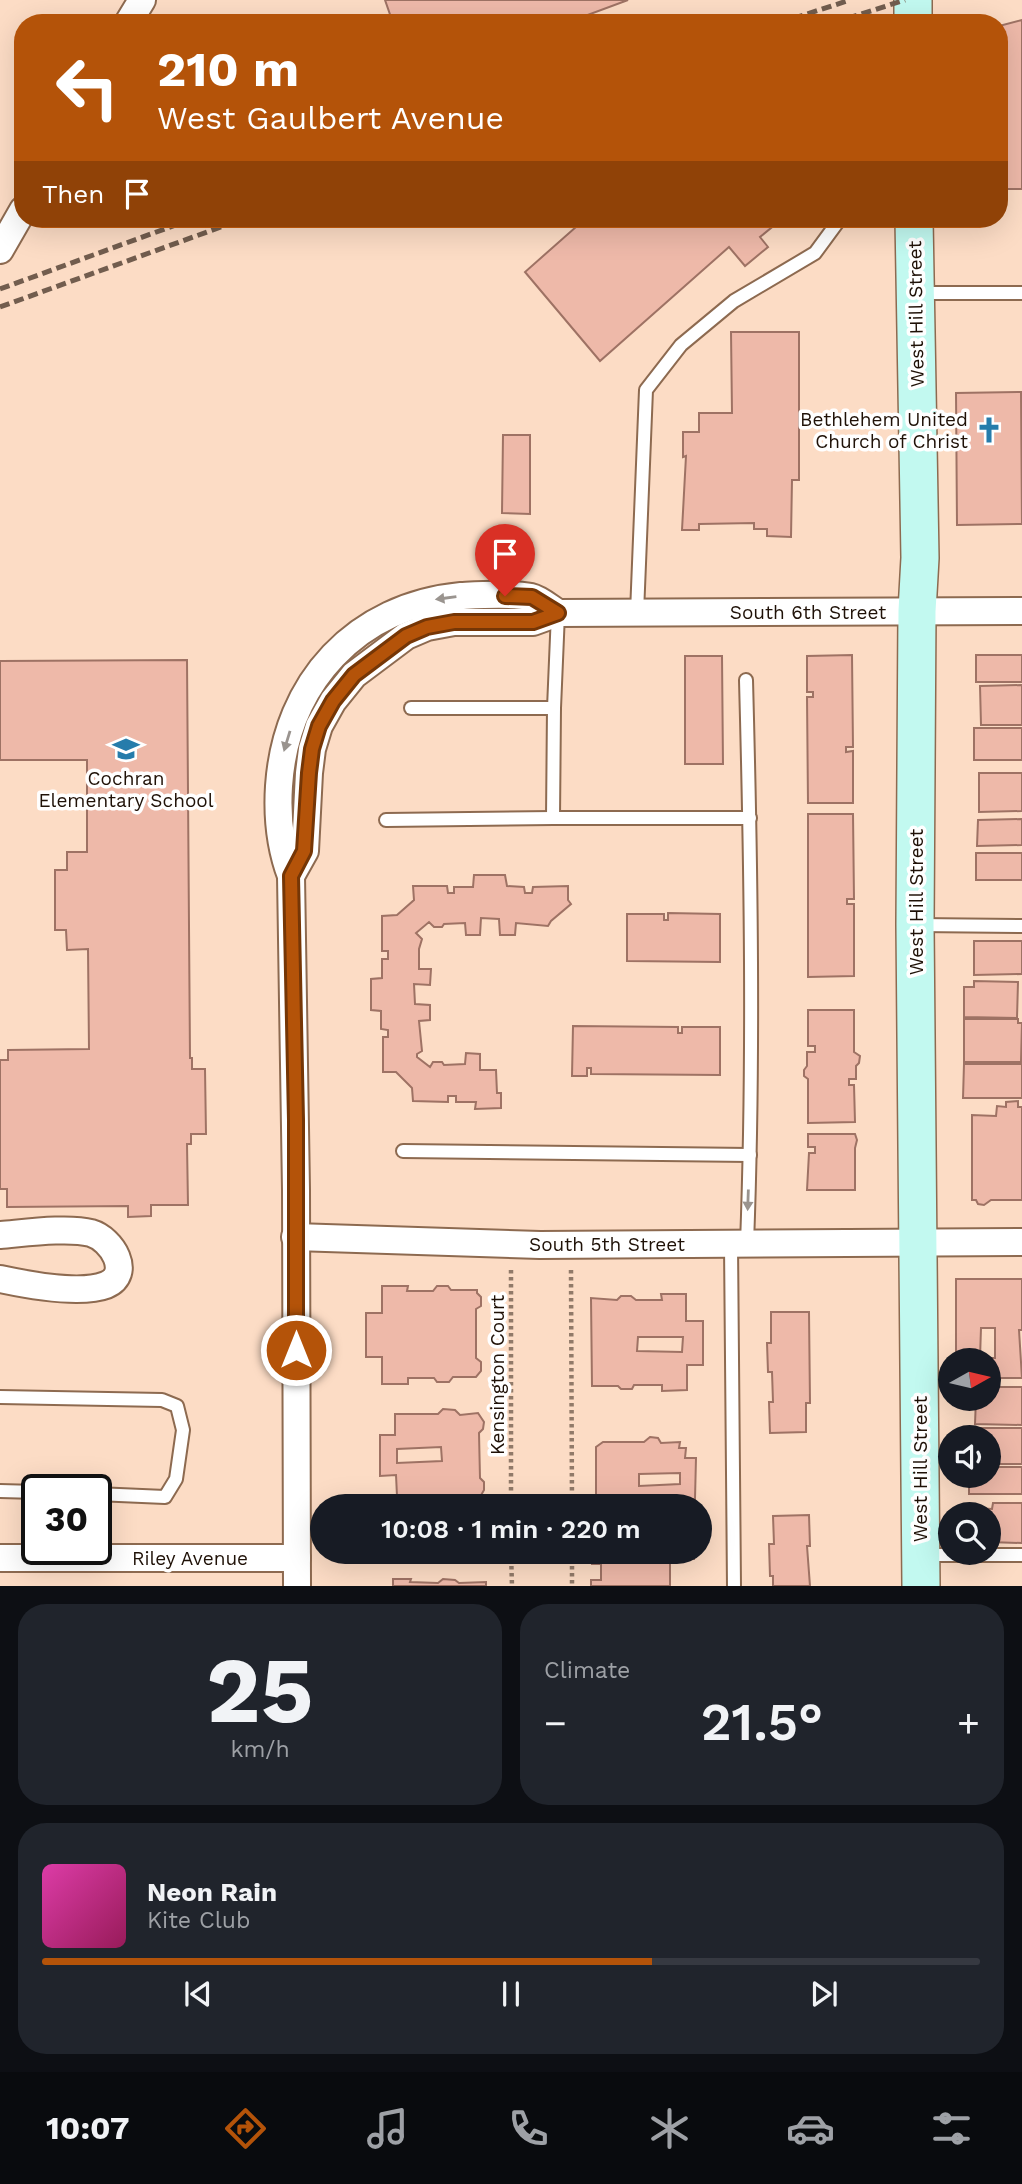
<!DOCTYPE html>
<meta charset="utf-8">
<style>
:root{--surface:#171b24;--page:#20242c;--text:#f1f3f6;--muted:#9ea1a6;--line:#363941;--accent:#b45309}
body{margin:0;font-family:"Work Sans",sans-serif;background:var(--page);color:var(--text);height:100vh;display:flex;flex-direction:column;font-size:26px;white-space:nowrap}
*{box-sizing:border-box;margin:0}
p{font-size:23px;color:var(--muted)}
.icon{flex:none;width:38px;height:38px;fill:none;stroke:currentColor;stroke-width:2;stroke-linecap:round;stroke-linejoin:round}
.map{position:relative;height:1586px;overflow:hidden}
.drawer{display:flex;flex-direction:column;gap:18px;padding:18px;background:#0d0f14;flex:1}
.drawer>*{flex:none}
.banner{position:absolute;left:14px;top:14px;width:994px;height:214px;border-radius:28px;box-shadow:0 7px 28px #0002;background:#b45309;color:#fff;overflow:hidden}
.needle{width:46px;rotate:82deg}
.buttons{position:absolute;left:938px;top:1348px;display:grid;gap:14px}
.buttons a{display:grid;place-items:center;width:63px;height:63px;border-radius:50%;background:var(--surface);box-shadow:0 7px 28px #0002;font-size:35px}
.speed{position:absolute;left:21px;top:1474px;display:flex;gap:14px;font-size:35px;font-weight:700;text-align:center}
.speed>*{display:grid;place-content:center;width:91px;height:91px;border-radius:50%;background:var(--surface);box-shadow:0 7px 28px #0002;line-height:1}
.speed .limit{border:4px solid #111;border-radius:10px;background:#fff;color:#111}
.pin{position:absolute;display:grid;place-items:center;width:60px;height:60px;color:#fff;margin:-72px -30px;border-radius:50% 50% 50% 0;rotate:-45deg;box-shadow:0 0 7px #0007}
.pin .icon{rotate:45deg}
.me{position:absolute;width:77px;margin:-38px;rotate:0deg;stroke-linejoin:round;filter:drop-shadow(0 0 5px #0008)}
.turn{display:flex;align-items:center;gap:24px;height:147px;padding:0 28px;font-size:32px}
.turn .icon{width:91px;height:91px;stroke-width:2.5}
.turn b{display:block;font-size:49px;line-height:60px}
.then{display:flex;align-items:center;height:66px;padding:0 28px;background:#0003;gap:14px;font-size:26px}
.big{font-size:52px;font-weight:600;line-height:1.1}
.drawer .tile{flex:1;display:flex;flex-direction:column;justify-content:center;gap:10px;min-width:0;padding:0 24px;border-radius:28px;background:var(--page)}
.drawer .dial{align-items:center;gap:0}
.dial b{font-size:91px;line-height:1}
.song{display:flex;align-items:center;gap:21px}
.cover{width:84px;height:84px;border-radius:10px;background:linear-gradient(135deg,hsl(320 70% 55%),hsl(330 70% 35%))}
.played{height:7px;border-radius:4px;background:linear-gradient(90deg,var(--accent) 65%,var(--line) 65%)}
.keys{display:flex;justify-content:space-around;direction:ltr}
.heat{display:flex;justify-content:space-between;align-items:center;font-size:38px;direction:ltr}
.drawer .tiles{flex:1;display:grid;gap:18px;grid-template-columns:1fr 1fr}
.tile:last-child{grid-column:span 2}
.trip{position:absolute;left:310px;top:1494px;width:402px;height:70px;border-radius:35px;background:var(--surface);box-shadow:0 7px 28px #0002;font-weight:600;line-height:70px;text-align:center}
.tabs{display:flex;height:112px;justify-content:space-around;align-items:center;background:#090b0e;color:var(--muted)}
.tabs .icon{width:49px;height:49px}
.tabs .current{color:var(--accent)}
.tabs b{font-size:32px;color:var(--text)}
.map>svg:first-child{display:block}
</style>
<div class="map">
<svg width="1022" height="1586" viewBox="0 0 1022 1586">
<rect width="100%" height="100%" fill="#fcdcc5"/>
<g fill="#eeb9a9" stroke="#9e7264" stroke-width="2" fill-rule="evenodd">
<polygon points="385,0 628,0 566,23 393,23"/>
<polygon points="1022,20 1022,189 999,189 999,26"/>
<polygon points="585,219 782,219 760,237 768,247 745,266 729,247 600,361 525,272"/>
<polygon points="731,332 799,332 799,480 792,480 791,537 767,536 767,529 754,529 754,523 699,524 699,530 682,530 686,456 683,457 683,432 699,432 699,413 732,413"/>
<polygon points="1021,392 1022,524 957,525 956,393"/>
<polygon points="503,435 530,435 530,514 502,513"/>
<polygon points="852,655 853,747 846,747 846,752 853,751 853,803 808,803 807,697 813,697 813,692 807,692 807,656"/>
<rect x="976" y="655" width="46" height="27"/>
<polygon points="685,656 722,656 723,764 685,764"/>
<polygon points="187,660 190,1058 192,1058 192,1069 205,1069 206,1134 191,1134 191,1144 187,1144 188,1205 151,1205 151,1216 128,1217 128,1206 7,1207 7,1189 0,1189 0,1060 8,1060 8,1050 89,1049 88,949 67,950 66,930 55,930 55,870 67,870 67,852 87,852 87,760 0,760 0,661"/>
<polygon points="1022,685 1022,725 981,725 980,686"/>
<rect x="974" y="728" width="48" height="32"/>
<polygon points="979,773 1022,773 1022,811 979,812"/>
<polygon points="808,814 853,814 854,899 847,899 847,904 854,904 854,976 808,977"/>
<polygon points="1022,819 1022,845 977,846 978,820"/>
<rect x="976" y="853" width="46" height="27"/>
<polygon points="474,875 505,875 507,886 524,887 525,893 532,893 533,887 568,886 568,900 571,904 551,921 548,926 516,923 515,935 500,935 499,919 481,918 480,935 466,935 465,923 444,924 442,927 434,927 429,922 416,933 422,939 419,949 419,969 431,969 430,985 414,984 415,1004 430,1005 430,1020 419,1021 422,1051 417,1054 417,1057 430,1067 433,1062 442,1062 444,1065 465,1064 466,1053 480,1054 480,1070 496,1070 497,1093 501,1093 501,1108 475,1109 476,1102 456,1102 456,1096 448,1096 448,1102 413,1101 412,1088 396,1072 383,1072 383,1037 388,1037 388,1030 381,1029 381,1011 371,1010 371,979 382,978 382,959 388,959 388,951 382,951 382,916 397,915 414,900 413,886 447,886 448,893 454,893 454,887 473,887"/>
<polygon points="668,913 720,914 720,962 627,961 627,914 664,914 664,920 668,920"/>
<polygon points="974,941 1022,941 1022,974 974,975"/>
<polygon points="974,981 1018,982 1017,1018 964,1017 964,987 974,987"/>
<polygon points="808,1010 854,1010 854,1052 860,1056 859,1063 856,1066 856,1079 849,1079 849,1085 854,1085 855,1122 808,1123 808,1079 804,1076 804,1070 807,1066 807,1052 815,1052 815,1046 808,1046"/>
<polygon points="964,1019 1018,1019 1018,1023 1022,1023 1021,1062 964,1062"/>
<polygon points="573,1026 678,1027 678,1033 682,1033 682,1027 720,1027 720,1075 591,1074 591,1068 587,1068 587,1076 572,1076"/>
<polygon points="964,1064 1022,1064 1022,1098 963,1098"/>
<polygon points="1018,1101 1018,1107 1022,1107 1022,1200 991,1200 984,1205 978,1204 976,1200 972,1200 972,1115 996,1116 997,1106 1006,1107 1006,1102"/>
<polygon points="808,1134 855,1134 857,1140 855,1148 855,1190 807,1190 809,1153 815,1153 815,1147 808,1147"/>
<path d="M956 1279H1022V1330H1019L1022 1378H989V1360H956ZM981 1328H995V1358H980Z"/>
<polygon points="382,1286 408,1286 407,1291 433,1291 437,1286 448,1286 451,1290 477,1290 477,1293 481,1297 481,1306 476,1309 476,1358 481,1362 481,1371 476,1377 453,1377 449,1382 437,1382 434,1378 408,1378 408,1384 382,1384 382,1357 366,1357 366,1313 382,1313"/>
<path d="M661 1294H686V1321H703V1365H687V1390L662 1391V1385H634L632 1389H621L618 1386H592L591 1298 617 1300 621 1296H631L636 1300H662ZM638 1337H683L682 1352 637 1351Z"/>
<polygon points="771,1312 809,1312 810,1403 806,1403 806,1432 770,1433 769,1402 773,1402 772,1372 768,1372 767,1343 771,1343"/>
<polygon points="989,1387 1022,1387 1022,1425 975,1424 976,1398 989,1398"/>
<path d="M443 1409 455 1410 460 1415 478 1413 484 1422 483 1429 479 1433 480 1478 484 1482V1490L480 1497H460L456 1500 443 1499 437 1495 397 1496 396 1475 380 1476V1435H395V1414H438ZM441 1447 442 1461 397 1463V1449Z"/>
<polygon points="976,1428 1022,1428 1022,1464 989,1464 989,1437 976,1437"/>
<path d="M650 1437 658 1438 661 1443 680 1442 679 1448H686L685 1458H696L695 1499H684V1507H596V1447L603 1442H644ZM680 1473V1484L639 1486V1474Z"/>
<polygon points="989,1467 1022,1467 1022,1494 969,1494 969,1475 989,1475"/>
<polygon points="993,1503 1022,1503 1022,1543 989,1542 989,1514 976,1514 976,1508 992,1509"/>
<polygon points="809,1515 810,1546 807,1546 810,1586 773,1586 773,1576 770,1576 769,1544 774,1544 773,1516"/>
<polygon points="395,1552 478,1552 478,1559 439,1562 432,1558 395,1560"/>
<polygon points="592,1552 694,1552 694,1559 670,1559 670,1586 591,1586 591,1580 601,1580 601,1564 592,1564"/>
<polygon points="393,1579 411,1579 410,1582 438,1583 443,1579 455,1580 459,1583 486,1582 486,1586 393,1586"/>
</g>
<g fill="none" stroke-linecap="round" stroke-linejoin="round">
<g stroke="#8d6a50" stroke-width="16">
<g id="lane">
<polyline points="919,293 1022,293"/>
<polyline points="558,613 554,708 553,818 750,818"/>
<polyline points="637,613 646,390 681,345 734,301 815,253 840,219"/>
<path d="M746 680C751 868 754 1056 747 1244"/>
<polyline points="411,708 554,708"/>
<polyline points="386,820 553,818"/>
<polyline points="917,925 1022,926"/>
<polyline points="403,1151 750,1155"/>
<polyline points="731,1244 734,1586"/>
<polyline points="0,1397 162,1400 177,1406 183,1430 176,1479 165,1497 96,1494"/>
<polyline points="0,1491 37,1492"/>
<polyline points="924,1555 1022,1555"/>
</g>
</g>
<g stroke="#8d6a50" stroke-width="30">
<g id="street">
<polyline points="128,23 142,0"/>
<polyline points="0,250 23,210"/>
<polyline points="291,876 305,851 309,773 312,749 319,726 333,701 354,675 406,636 427,627 454,622 533,622 558,613 1022,611"/>
<path d="M0 1235C25 1233 68 1227 91 1233 112 1239 133 1274 106 1285 80 1295 28 1285 0 1279"/>
<polyline points="295,1237 540,1245 1022,1242"/>
<polyline points="0,1558 297,1558"/>
<path d="M297 1586 296 1190 291 876C280 847 277 817 279 786 286 682 356 606 461 596 481 595 511 593 531 597 540 599 550 608 558 613"/>
</g>
</g>
<g stroke="#8d6a50" stroke-width="40">
<g id="secondary">
<polyline points="913,0 913,23"/>
<polyline points="914,219 920,558 917,611 915,925 921,1586"/>
</g>
</g>
<g stroke="#917a69" stroke-width="4.5" stroke-dasharray="3.5 3.5" stroke-linecap="butt">
<polyline points="511,1270 511,1507"/>
<polyline points="571,1270 572,1507"/>
<polyline points="511,1552 512,1586"/>
<polyline points="572,1552 572,1586"/>
</g>
<use href="#lane" stroke="#fff" stroke-width="12"/>
<use href="#street" stroke="#fff" stroke-width="26"/>
<use href="#secondary" stroke="#c2f9f0" stroke-width="37"/>
<g stroke="#725d4e" stroke-width="5" stroke-dasharray="10 5" stroke-linecap="butt">
<polyline points="779,23 850,0"/>
<polyline points="833,23 905,0"/>
<polyline points="0,289 192,219"/>
<polyline points="0,307 243,219"/>
</g>
</g>
<defs><path id="oneway-solid" d="M-6-.8H1V-3.2L6.5 0L1 3.2V.8H-6Z" transform="scale(1.75)"/></defs>
<g fill="#9a948f">
<use href="#oneway-solid" transform="translate(446 598) rotate(172)"/>
<use href="#oneway-solid" transform="translate(287 741) rotate(107)"/>
<use href="#oneway-solid" transform="translate(748 1200) rotate(92)"/>
</g>
<g fill="none" stroke-linecap="round" stroke-linejoin="round">
<g stroke="#753606" stroke-width="18">
<polyline id="route" points="296,1350 296,1120 291,876 304,851 309,773 312,749 319,726 333,701 354,675 406,636 427,627 454,622 533,622 558,613 532,597 505,596"/>
</g>
<use href="#route" stroke="#b45309" stroke-width="12"/>
</g>
<defs>
<g id="church-bare" transform="scale(2.1)"><path d="M-1.2-6h2.4v3.5h3.3v2.4h-3.3V6h-2.4V-.1h-3.3v-2.4h3.3Z" fill="#267cab" stroke="#fff" stroke-width="2.5" paint-order="stroke"/></g>
<g id="school-bare" transform="scale(2.1)"><path d="M0-5L7-2L0 1L-7-2ZM-4 1L0 2.5L4 1V4Q0 6-4 4Z" fill="#267cab" stroke="#fff" stroke-width="2.5" paint-order="stroke"/></g>
</defs>
<g fill-rule="evenodd">
<use href="#church-bare" x="989" y="430"/>
<use href="#school-bare" x="126" y="749"/>
</g>
<g text-anchor="middle" dominant-baseline="central" stroke-width="7" stroke-linejoin="round" paint-order="stroke">
<g font-size="19" fill="#1f1107" stroke="#fff">
<text transform="translate(916 314) rotate(-91)">West Hill Street</text>
<text x="808" y="612">South 6th Street</text>
<text transform="translate(916 902) rotate(-90)">West Hill Street</text>
<text x="607" y="1244">South 5th Street</text>
<text transform="translate(497 1375) rotate(-90)">Kensington Court</text>
<text transform="translate(920 1469) rotate(-90)">West Hill Street</text>
<text x="190" y="1558">Riley Avenue</text>
</g>
<g font-size="19" fill="#1f1107" stroke="#fff" text-anchor="end">
<text x="968" y="419">Bethlehem United<tspan x="968" dy="22">Church of Christ</tspan></text>
<text x="126" y="778" text-anchor="middle">Cochran<tspan x="126" dy="22">Elementary School</tspan></text>
</g>
</g>
</svg>
<div class="buttons">
<a><svg class="needle" viewBox="-14 -14 28 28"><path d="M0-13l5 13h-10z" fill="#e53935"/><path d="M0 13l5-13h-10z" fill="#9ea1a6"/></svg></a>
<a><svg class="icon" aria-label="sound" viewBox="0 0 24 24"><path d="M4 9h4l5-4v14l-5-4H4zM17 9q2 3 0 6"/></svg></a>
<a><svg class="icon" aria-label="search" viewBox="0 0 24 24"><circle cx="10" cy="10" r="6"/><path d="M15 15l6 6"/></svg></a>
</div>
<div class="speed"><div class="limit">30</div></div>
<div class="pin" style="left:505px;top:596px;background:#d93025"><svg class="icon" aria-label="arrive" viewBox="0 0 24 24"><path d="M6 21V4h12l-3 4 3 4H6"/></svg></div>
<svg class="me" style="left:296px;top:1350px" viewBox="-20 -20 40 40"><circle r="17" fill="#b45309" stroke="#fff" stroke-width="3"/><path d="M0-11L8 9 0 5-8 9z" fill="#fff"/></svg>
<div class="trip">10:08 · 1 min · 220 m</div>
<div class="banner">
<div class="turn"><svg class="icon" aria-label="left" viewBox="0 0 24 24"><path d="M17 20v-9H6M10 6l-5 5 5 5"/></svg><div><b>210 m</b>West Gaulbert Avenue</div></div>
<div class="then">Then<svg class="icon" aria-label="arrive" viewBox="0 0 24 24"><path d="M6 21V4h12l-3 4 3 4H6"/></svg></div>
</div>
</div>
<section class="drawer">
<div class="tiles">
<div class="tile dial"><b>25</b><p>km/h</p></div>
<div class="tile"><p>Climate</p>
<div class="heat"><a>−</a><b class="big">21.5°</b><a>+</a></div>
</div>
<div class="tile">
<div class="song"><i class="cover"></i><div><b>Neon Rain</b><p>Kite Club</p></div></div>
<div class="played"></div>
<div class="keys"><svg class="icon" aria-label="previous" viewBox="0 0 24 24"><path d="M18 5L8 12l10 7zM5 5v14"/></svg><svg class="icon" aria-label="pause" viewBox="0 0 24 24"><path d="M8 5v14M16 5v14"/></svg><svg class="icon" aria-label="next" viewBox="0 0 24 24"><path d="M6 5l10 7-10 7zM19 5v14"/></svg></div>
</div>
</div>
</section>
<nav class="tabs">
<b>10:07</b>
<svg class="icon current" aria-label="directions" viewBox="0 0 24 24"><path d="M12 3l9 9-9 9-9-9zM9 14v-3h6M13 9l2 2-2 2"/></svg>
<svg class="icon" aria-label="music" viewBox="0 0 24 24"><path d="M9 18V5l10-2v13"/><circle cx="6" cy="18" r="3"/><circle cx="16" cy="16" r="3"/></svg>
<svg class="icon" aria-label="phone" viewBox="0 0 24 24"><path d="M5 4h4l2 5-3 2q2 4 5 5l2-3 5 2v4C11 20 4 13 5 4z"/></svg>
<svg class="icon" aria-label="climate" viewBox="0 0 24 24"><path d="M12 3v18M4 7l16 10M4 17L20 7"/></svg>
<svg class="icon" aria-label="car" viewBox="0 0 24 24"><path d="M5 17H2v-5l4-1 3-4h7l3 4 3 1v5h-3M9 17h6M6 11h13"/><circle cx="7" cy="17" r="2"/><circle cx="17" cy="17" r="2"/></svg>
<svg class="icon" aria-label="filters" viewBox="0 0 24 24"><path d="M4 7h16M4 17h16"/><circle cx="9" cy="7" r="2"/><circle cx="15" cy="17" r="2"/></svg>
</nav>
